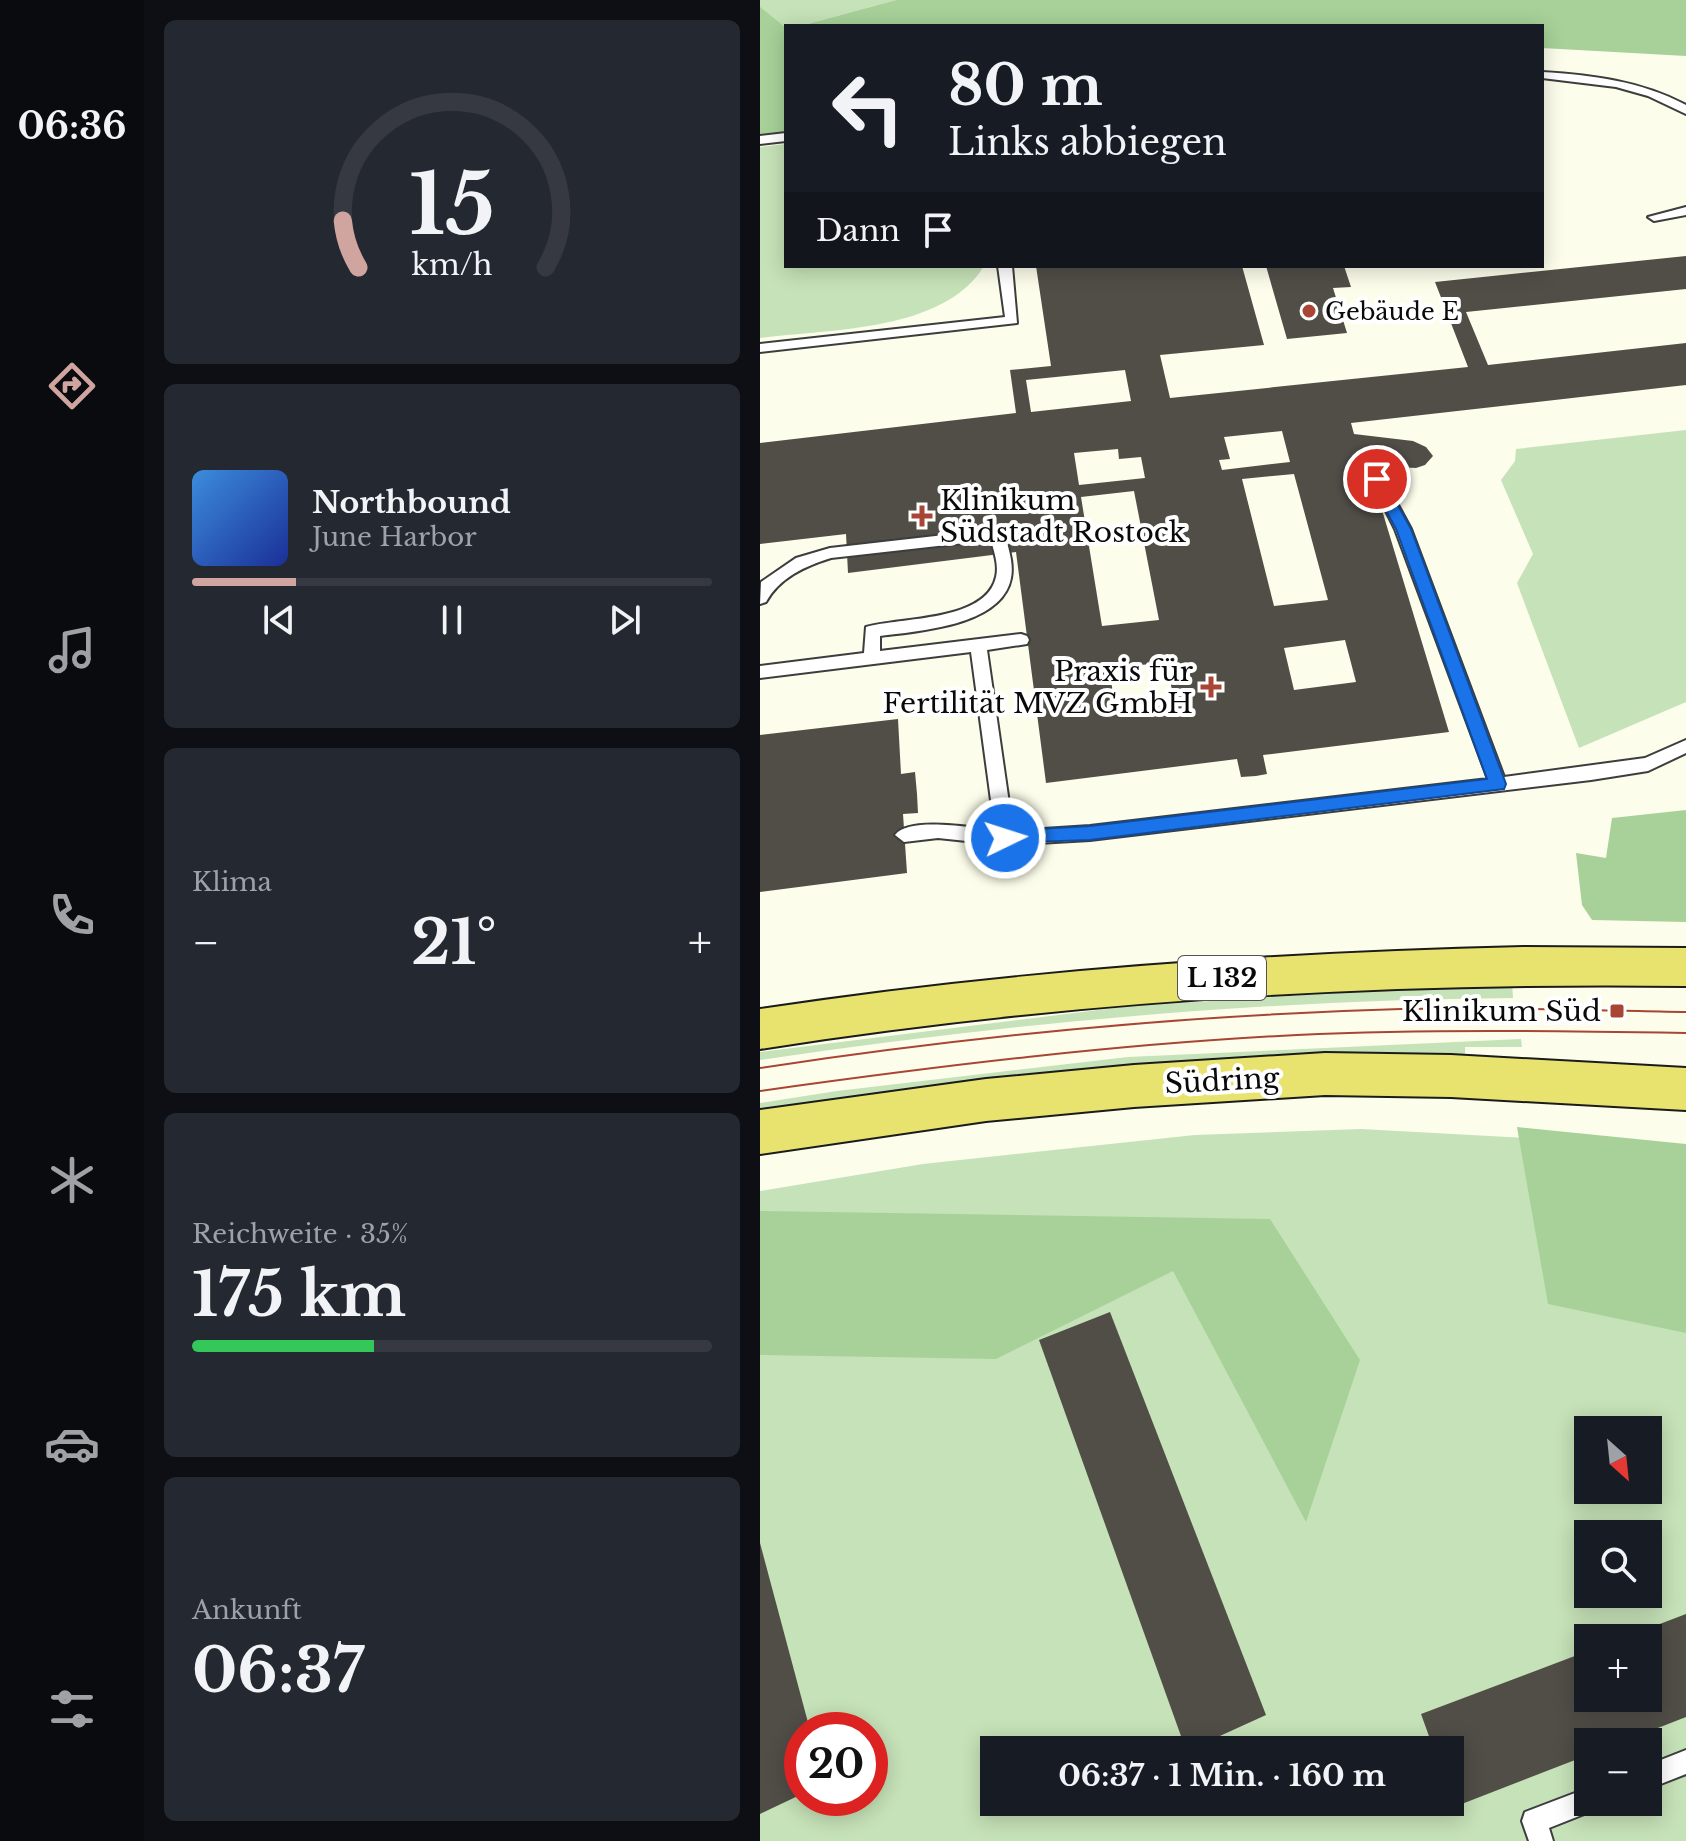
<!DOCTYPE html>
<html lang="de">
<meta charset="utf-8">
<style>
:root{--surface:#171b24;--page:#242831;--text:#f1f3f6;--muted:#9ea1a6;--line:#363941;--accent:#d1a59f}
body{margin:0;font-family:"Libre Baskerville",serif;background:var(--page);color:var(--text);height:100vh;display:flex;flex-direction:column;font-size:30px;white-space:nowrap}
*{box-sizing:border-box;margin:0}
p{font-size:26px;color:var(--muted)}
.icon{flex:none;width:44px;height:44px;fill:none;stroke:currentColor;stroke-width:2;stroke-linecap:round;stroke-linejoin:round}
.map{position:relative;flex:1;overflow:hidden}
.side{display:flex;flex-direction:column;gap:20px;padding:20px;background:#0d0f14;width:616px}
.side>*{flex:none}
.banner{position:absolute;left:24px;top:24px;width:760px;height:244px;border-radius:0px;box-shadow:0 4px 20px #0003;background:#171b24;color:var(--text);overflow:hidden}
.needle{width:52px;rotate:153deg}
.buttons{position:absolute;left:814px;top:1416px;display:grid;gap:16px}
.buttons a{display:grid;place-items:center;width:88px;height:88px;border-radius:0px;background:var(--surface);box-shadow:0 4px 20px #0003;font-size:40px}
.speed{position:absolute;left:24px;top:1712px;display:flex;gap:16px;font-size:40px;font-weight:700;text-align:center}
.speed>*{display:grid;place-content:center;width:104px;height:104px;border-radius:50%;background:var(--surface);box-shadow:0 4px 20px #0003;line-height:1}
.speed .limit{border:12px solid #d22;background:#fff;color:#111}
.pin{position:absolute;display:grid;place-items:center;width:68px;height:68px;color:#fff;margin:-34px;border:4px solid #fff;border-radius:50%;box-shadow:0 2px 8px #0007}
.me{position:absolute;width:88px;margin:-44px;rotate:86deg;stroke-linejoin:round;filter:drop-shadow(0 0 6px #0008)}
.turn{display:flex;align-items:center;gap:28px;height:168px;padding:0 32px;font-size:36px}
.turn .icon{width:104px;height:104px;stroke-width:2.5}
.turn b{display:block;font-size:56px;line-height:68px}
.then{display:flex;align-items:center;height:76px;padding:0 32px;background:#0003;gap:16px;font-size:30px}
.big{font-size:60px;font-weight:800;line-height:1.1}
.side .widget{flex:1;display:flex;flex-direction:column;justify-content:center;gap:12px;min-width:0;padding:0 28px;border-radius:12px;background:var(--page)}
.side .dial{align-items:center;gap:0}
.dial svg{height:208px;overflow:visible;fill:none;stroke:var(--line);stroke-width:7;stroke-linecap:round;text-anchor:middle}
.dial text{fill:var(--text);stroke:none}
.song{display:flex;align-items:center;gap:24px}
.cover{width:96px;height:96px;border-radius:12px;background:linear-gradient(135deg,hsl(210 70% 55%),hsl(230 70% 35%))}
.played{height:8px;border-radius:4px;background:linear-gradient(90deg,var(--accent) 20%,var(--line) 20%)}
.keys{display:flex;justify-content:space-around;direction:ltr}
.heat{display:flex;justify-content:space-between;align-items:center;font-size:44px;direction:ltr}
.charge{height:12px;border-radius:6px;background:linear-gradient(90deg,#34c759 35%,var(--line) 0)}
.trip{position:absolute;left:220px;top:1736px;width:484px;height:80px;border-radius:0px;background:var(--surface);box-shadow:0 4px 20px #0003;font-weight:800;line-height:80px;text-align:center}
main{display:flex;flex:1;min-height:0}
.tab-bar{display:flex;flex-direction:column;width:144px;justify-content:space-around;align-items:center;background:#090b0e;color:var(--muted)}
.tab-bar .icon{width:56px;height:56px}
.tab-bar .on{color:var(--accent)}
.tab-bar b{font-size:36px;color:var(--text)}
.map>svg:first-child{display:block}
</style>
<main>
<nav class="tab-bar">
<b>06:36</b>
<svg class="icon on" aria-label="directions" viewBox="0 0 24 24"><path d="M12 3l9 9-9 9-9-9zM9 14v-3h6M13 9l2 2-2 2"/></svg>
<svg class="icon" aria-label="music" viewBox="0 0 24 24"><path d="M9 18V5l10-2v13"/><circle cx="6" cy="18" r="3"/><circle cx="16" cy="16" r="3"/></svg>
<svg class="icon" aria-label="phone" viewBox="0 0 24 24"><path d="M5 4h4l2 5-3 2q2 4 5 5l2-3 5 2v4C11 20 4 13 5 4z"/></svg>
<svg class="icon" aria-label="climate" viewBox="0 0 24 24"><path d="M12 3v18M4 7l16 10M4 17L20 7"/></svg>
<svg class="icon" aria-label="car" viewBox="0 0 24 24"><path d="M5 17H2v-5l4-1 3-4h7l3 4 3 1v5h-3M9 17h6M6 11h13"/><circle cx="7" cy="17" r="2"/><circle cx="17" cy="17" r="2"/></svg>
<svg class="icon" aria-label="filters" viewBox="0 0 24 24"><path d="M4 7h16M4 17h16"/><circle cx="9" cy="7" r="2"/><circle cx="15" cy="17" r="2"/></svg>
</nav>
<section class="side">
<div class="widget dial"><svg viewBox="0 0 100 80">
<path d="M14 69A42 42 0 1 1 86 69"/>
<path d="M14 69A42 42 0 0 1 8 51" stroke="#d1a59f"/>
<text x="50" y="56" font-size="32" font-weight="700">15</text>
<text x="50" y="72" font-size="11">km/h</text>
</svg></div>
<div class="widget">
<div class="song"><i class="cover"></i><div><b>Northbound</b><p>June Harbor</p></div></div>
<div class="played"></div>
<div class="keys"><svg class="icon" aria-label="previous" viewBox="0 0 24 24"><path d="M18 5L8 12l10 7zM5 5v14"/></svg><svg class="icon" aria-label="pause" viewBox="0 0 24 24"><path d="M8 5v14M16 5v14"/></svg><svg class="icon" aria-label="next" viewBox="0 0 24 24"><path d="M6 5l10 7-10 7zM19 5v14"/></svg></div>
</div>
<div class="widget"><p>Klima</p>
<div class="heat"><a>−</a><b class="big">21°</b><a>+</a></div>
</div>
<div class="widget"><p>Reichweite · 35%</p><b class="big">175 km</b><div class="charge"></div></div>
<div class="widget"><p>Ankunft</p><b class="big">06:37</b></div>
</section>
<div class="map">
<svg width="926" height="1841" viewBox="0 0 926 1841">
<rect width="100%" height="100%" fill="#fcfdea"/>
<g fill="#c6e2b8" fill-rule="evenodd">
<polygon points="0,0 136,0 40,26 26,26 26,30 0,40"/>
<path d="M26 144V266H224C184 332 69 329 0 338V147Z"/>
<polygon points="926,430 926,702 819,748 757,583 773,554 741,480 755,461 756,449"/>
<path d="M752 982 753 998C501 1000 250 1023 0 1060V1052L371 1006Z"/>
<polygon points="761,1039 762,1047 705,1047 705,1057 0,1113 0,1103 77,1091 368,1057"/>
<path d="M601 1129 767 1138 926 1155V1841H0V1191L163 1164 435 1135ZM828 1430H888V1490H828ZM828 1534H888V1594H828ZM828 1638H888V1698H828ZM42 1730H110V1798H42ZM828 1742H888V1802H828ZM234 1750H690V1802H234Z"/>
</g>
<g fill="#a7d199">
<polygon points="136,0 926,0 926,56 782,48 782,26 40,26"/>
<polygon points="0,7 26,28 26,132 0,137"/>
<polygon points="926,810 926,922 832,920 822,905 816,853 846,858 852,818"/>
<polygon points="757,1127 926,1144 926,1333 788,1304"/>
<polygon points="0,1211 510,1219 600,1360 546,1522 413,1271 236,1359 0,1355"/>
</g>
<g fill="#514e48" fill-rule="evenodd">
<path d="M926 256V289L706 312 728 365 926 343V385L591 423 594 434 653 441 666 447 673 456 665 465 656 468 639 467 621 461 615 487 689 732 503 755 507 774 496 776 481 777 477 759 286 783 256 552 88 573 86 534 0 544V443L256 413 250 370 291 366 276 266H482L504 345 400 355 410 398 708 367 675 282ZM365 370 371 401 271 412 266 380ZM522 431 530 462 462 470 459 460 470 459 464 437ZM358 449 359 459 381 457 385 478 319 485 314 453ZM534 474 568 600 514 606 482 479ZM374 491 399 620 342 626 321 497ZM585 640 596 682 534 690 524 648ZM406 662 415 704 356 711 349 669Z"/>
<polygon points="506,266 584,266 591,287 573,288 587,333 527,339"/>
<polygon points="138,719 141,774 155,772 157,794 158,813 143,814 147,873 0,892 0,735"/>
<polygon points="350,1312 506,1715 429,1750 426,1750 279,1340"/>
<polygon points="0,1543 50,1730 42,1730 42,1794 0,1814"/>
<polygon points="926,1614 926,1717 862,1742 828,1742 828,1755 694,1807 690,1795 690,1750 674,1750 661,1714 828,1651 828,1698 888,1698 888,1638 863,1638"/>
</g>
<g fill="none" stroke-linecap="round" stroke-linejoin="round">
<g stroke="#3d3d3d" stroke-width="4">
<g id="lane">
<path d="M782 72C832 75 881 81 926 105V114L888 96 856 87 782 78Z"/>
<polygon points="26,133 26,141 0,144 0,136"/>
<polygon points="926,207 926,215 894,221 888,217"/>
<polygon points="238,266 252,266 257,323 0,352 0,344 245,317"/>
<path d="M617 474 624 479 651 529 744 777 885 758 926 740V753L888 771 831 780 330 840 245 845 178 838 144 842 135 835C148 816 214 828 235 830L211 652 0 678V666L104 653 106 627C140 617 226 622 236 577 239 565 234 552 231 540L71 558C45 566 19 578 6 602L0 604 1 582 36 558 70 548 237 529 245 534C248 548 254 563 251 578 242 626 158 631 120 636V651L261 634 267 636 269 640 267 644 227 650 253 831 330 826 728 779 635 529 610 479Z"/>
<polygon points="926,1750 926,1774 888,1789 888,1765"/>
<polygon points="828,1788 828,1802 839,1802 837,1809 789,1828 793,1841 769,1841 762,1821 765,1812"/>
</g>
</g>
<g stroke="#1b1b1b" stroke-width="4">
<g id="primary">
<path d="M763 947 926 948V986C617 982 305 1001 0 1049V1009C252 971 509 953 763 947Z"/>
<polygon points="565,1053 691,1055 926,1068 926,1110 691,1097 565,1095 374,1107 226,1121 0,1154 0,1110 226,1079 374,1065"/>
</g>
</g>
<use href="#lane" fill="#fff" fill-rule="evenodd"/>
<use href="#primary" fill="#e8e36e" fill-rule="evenodd"/>
<g stroke="#a94534" stroke-width="2">
<path d="M0 1068C212 1036 426 1015 641 1009 736 1007 831 1010 926 1012"/>
<path d="M0 1091C178 1066 357 1044 537 1035 667 1029 796 1031 926 1033"/>
</g>
</g>
<polygon fill="#1a73e8" stroke="#114b97" stroke-width="2" points="617,474 622,476 651,529 746,784 744,789 330,840 239,843 236,838 239,833 245,831 330,826 727,779 636,529 609,479"/>
<g fill="#a94534" stroke="#fff" stroke-width="3">
<circle cx="549" cy="311" r="8"/>
<path d="M158 504h8v8h8v8h-8v8h-8v-8h-8v-8h8z"/>
<path d="M447 675h8v8h8v8h-8v8h-8v-8h-8v-8h8z"/>
<rect x="849" y="1003" width="16" height="16" rx="4"/>
</g>
<g text-anchor="middle" dominant-baseline="central" stroke-width="8" stroke-linejoin="round" paint-order="stroke">
<g font-size="24" fill="#0a0a0a" stroke="#fff" text-anchor="start">
<text x="565" y="311">Gebäude E</text>
</g>
<rect fill="#fff" stroke="#545454" stroke-width="2" x="418" y="956" width="88" height="44" rx="6"/>
<g font-size="26" font-weight="bold" fill="#0a0a0a">
<text x="462" y="978">L 132</text>
</g>
<g font-size="28" fill="#0a0a0a" stroke="#fff" text-anchor="end">
<text x="180" y="500" text-anchor="start">Klinikum<tspan x="180" dy="32">Südstadt Rostock</tspan></text>
<text x="433" y="671">Praxis für<tspan x="433" dy="32">Fertilität MVZ GmbH</tspan></text>
<text x="841" y="1011">Klinikum Süd</text>
</g>
<g font-size="28" fill="#0a0a0a" stroke="#fff">
<text transform="translate(462 1081) rotate(-3)">Südring</text>
</g>
</g>
</svg>
<div class="buttons">
<a><svg class="needle" viewBox="-14 -14 28 28"><path d="M0-13l5 13h-10z" fill="#e53935"/><path d="M0 13l5-13h-10z" fill="#9ea1a6"/></svg></a>
<a><svg class="icon" aria-label="search" viewBox="0 0 24 24"><circle cx="10" cy="10" r="6"/><path d="M15 15l6 6"/></svg></a>
<a>+</a>
<a>−</a>
</div>
<div class="speed"><div class="limit">20</div></div>
<div class="pin" style="left:617px;top:479px;background:#d93025"><svg class="icon" aria-label="arrive" viewBox="0 0 24 24"><path d="M6 21V4h12l-3 4 3 4H6"/></svg></div>
<svg class="me" style="left:245px;top:838px" viewBox="-20 -20 40 40"><circle r="17" fill="#1a73e8" stroke="#fff" stroke-width="3"/><path d="M0-11L8 9 0 5-8 9z" fill="#fff"/></svg>
<div class="trip">06:37 · 1 Min. · 160 m</div>
<div class="banner">
<div class="turn"><svg class="icon" aria-label="left" viewBox="0 0 24 24"><path d="M17 20v-9H6M10 6l-5 5 5 5"/></svg><div><b>80 m</b>Links abbiegen</div></div>
<div class="then">Dann<svg class="icon" aria-label="arrive" viewBox="0 0 24 24"><path d="M6 21V4h12l-3 4 3 4H6"/></svg></div>
</div>
</div>
</main>
